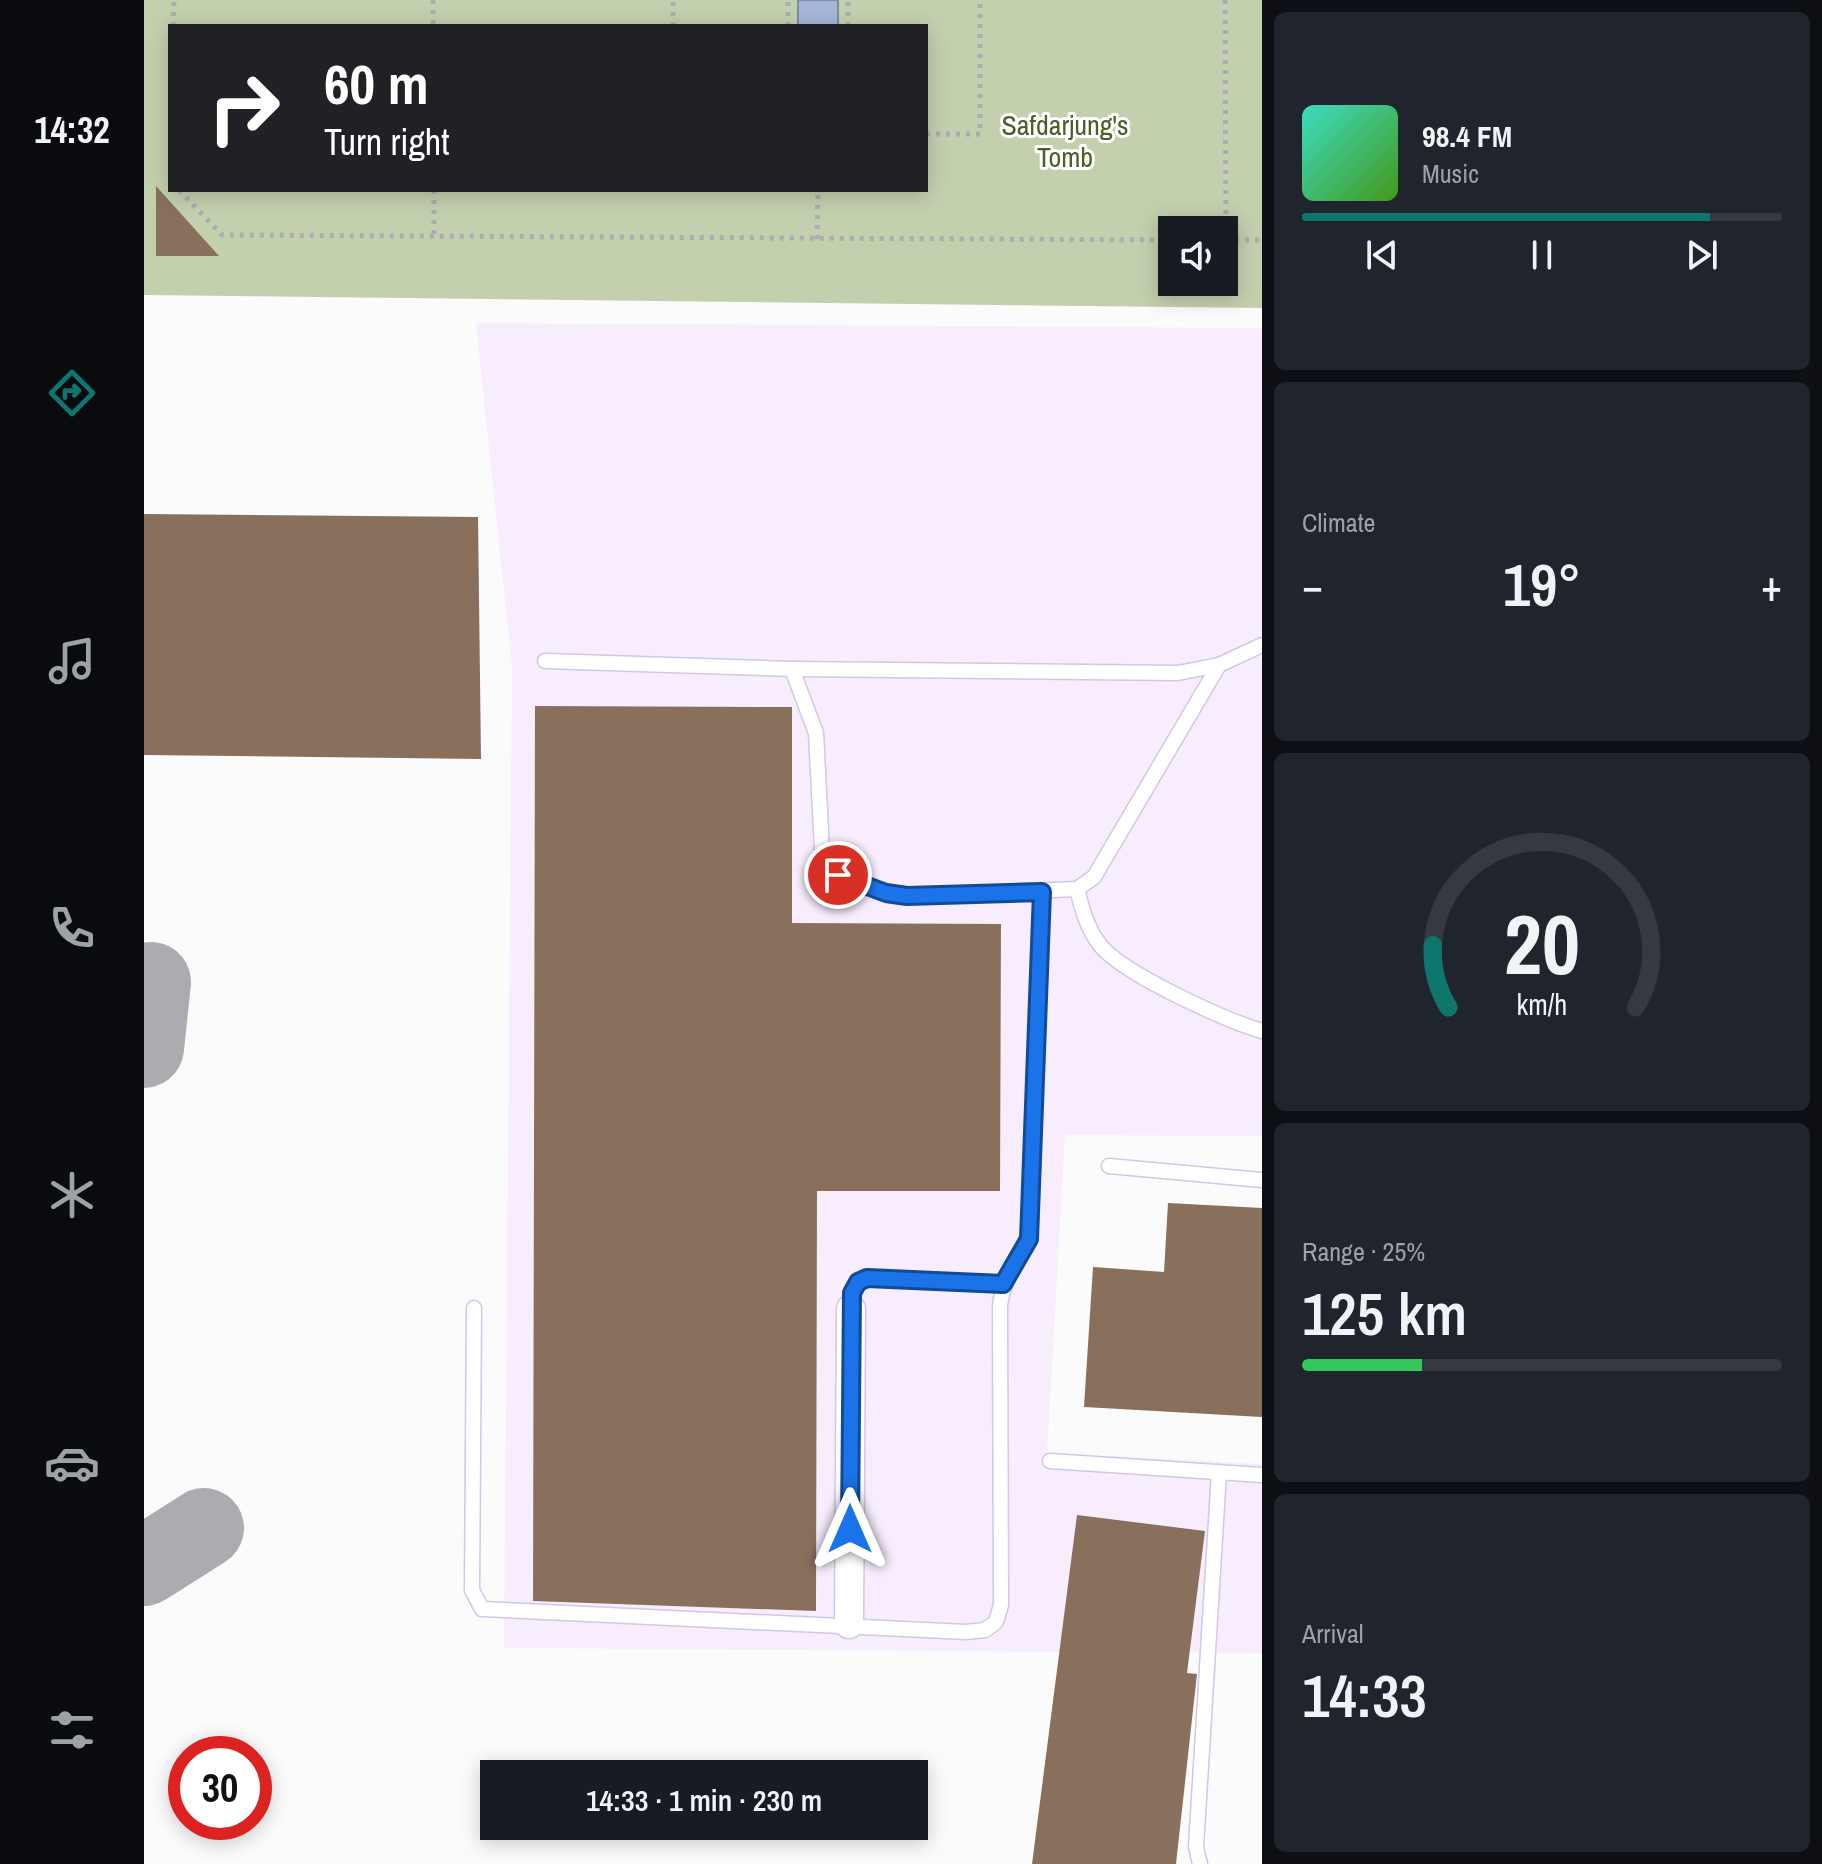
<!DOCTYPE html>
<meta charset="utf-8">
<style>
:root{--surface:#171b24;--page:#20242c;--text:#f1f3f6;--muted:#9ea1a6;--line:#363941;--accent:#0f766e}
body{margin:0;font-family:"Archivo Narrow",sans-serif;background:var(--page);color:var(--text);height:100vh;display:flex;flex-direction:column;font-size:30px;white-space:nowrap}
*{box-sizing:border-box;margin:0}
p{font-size:26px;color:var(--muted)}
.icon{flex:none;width:44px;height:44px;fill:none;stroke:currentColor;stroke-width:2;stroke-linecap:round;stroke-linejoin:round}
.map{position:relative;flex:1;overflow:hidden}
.panel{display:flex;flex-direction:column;gap:12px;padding:12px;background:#0d0f14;width:560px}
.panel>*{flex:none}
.guide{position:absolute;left:24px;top:24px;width:760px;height:168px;border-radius:0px;box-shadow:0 4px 20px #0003;background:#202124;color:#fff;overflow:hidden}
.tools{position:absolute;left:1014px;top:216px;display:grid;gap:16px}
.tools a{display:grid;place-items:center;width:80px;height:80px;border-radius:0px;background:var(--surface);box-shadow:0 4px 20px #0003;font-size:40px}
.speed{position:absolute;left:24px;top:1736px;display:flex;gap:16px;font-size:40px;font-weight:700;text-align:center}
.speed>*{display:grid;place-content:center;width:104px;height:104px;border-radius:50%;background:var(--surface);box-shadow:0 4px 20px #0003;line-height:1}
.speed .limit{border:12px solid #d22;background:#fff;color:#111}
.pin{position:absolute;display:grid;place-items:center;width:68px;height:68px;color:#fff;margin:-34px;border:4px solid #fff;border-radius:50%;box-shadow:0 2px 8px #0007}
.me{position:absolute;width:88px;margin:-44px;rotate:0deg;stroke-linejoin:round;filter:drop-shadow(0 0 6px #0008)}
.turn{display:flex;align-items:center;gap:28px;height:168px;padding:0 24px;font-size:36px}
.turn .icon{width:104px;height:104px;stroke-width:2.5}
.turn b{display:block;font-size:56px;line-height:68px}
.big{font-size:60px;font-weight:600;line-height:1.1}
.panel .card{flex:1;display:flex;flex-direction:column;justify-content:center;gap:12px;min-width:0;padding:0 28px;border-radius:12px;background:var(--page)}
.panel .dial{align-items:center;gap:0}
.dial svg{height:208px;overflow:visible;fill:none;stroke:var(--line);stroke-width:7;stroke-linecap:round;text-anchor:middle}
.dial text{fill:var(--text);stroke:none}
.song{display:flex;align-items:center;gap:24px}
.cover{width:96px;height:96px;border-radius:12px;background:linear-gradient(135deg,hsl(170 70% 55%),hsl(100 70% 35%))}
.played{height:8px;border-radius:4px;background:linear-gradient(90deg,var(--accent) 85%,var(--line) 85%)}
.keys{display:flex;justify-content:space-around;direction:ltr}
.heat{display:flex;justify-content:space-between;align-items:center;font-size:44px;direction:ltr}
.charge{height:12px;border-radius:6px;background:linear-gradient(90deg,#34c759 25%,var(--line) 0)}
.trip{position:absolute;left:336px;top:1760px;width:448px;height:80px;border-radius:0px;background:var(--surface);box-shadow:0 4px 20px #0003;font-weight:600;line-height:80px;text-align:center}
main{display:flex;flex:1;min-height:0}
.tabs{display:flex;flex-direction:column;width:144px;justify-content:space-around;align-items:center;background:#090b0e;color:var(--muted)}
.tabs .icon{width:56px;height:56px}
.tabs .selected{color:var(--accent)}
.tabs b{font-size:36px;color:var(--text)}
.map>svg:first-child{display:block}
</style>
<main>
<nav class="tabs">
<b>14:32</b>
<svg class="icon selected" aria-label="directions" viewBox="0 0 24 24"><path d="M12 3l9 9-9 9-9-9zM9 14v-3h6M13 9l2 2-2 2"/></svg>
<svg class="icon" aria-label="music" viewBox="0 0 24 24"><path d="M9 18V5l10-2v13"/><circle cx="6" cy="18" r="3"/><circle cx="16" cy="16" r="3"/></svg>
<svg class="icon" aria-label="phone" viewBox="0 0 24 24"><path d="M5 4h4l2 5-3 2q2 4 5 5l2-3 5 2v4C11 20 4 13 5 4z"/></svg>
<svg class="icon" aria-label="climate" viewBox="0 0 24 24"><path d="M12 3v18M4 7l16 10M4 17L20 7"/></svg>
<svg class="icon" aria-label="car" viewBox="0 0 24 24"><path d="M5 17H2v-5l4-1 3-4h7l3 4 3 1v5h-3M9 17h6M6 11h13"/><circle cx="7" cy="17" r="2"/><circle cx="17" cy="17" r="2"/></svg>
<svg class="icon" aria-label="filters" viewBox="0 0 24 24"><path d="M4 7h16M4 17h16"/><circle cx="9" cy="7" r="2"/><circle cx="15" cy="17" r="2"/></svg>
</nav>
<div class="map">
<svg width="1118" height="1864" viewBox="0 0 1118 1864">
<rect width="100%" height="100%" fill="#fbfbfb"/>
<polygon fill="#f7edfd" points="332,323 1118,328 1118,1136 921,1135 903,1453 1118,1464 1118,1653 360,1648 368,667"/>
<path fill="#c3d0ae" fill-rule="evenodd" d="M0 0H1118V308L0 295ZM26 26H782V190H26ZM1028 230H1080V282H1028Z"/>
<rect fill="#a5b6d8" stroke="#7f8aa5" stroke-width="2" x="654" y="0" width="40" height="26"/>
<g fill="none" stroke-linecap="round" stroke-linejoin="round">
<g stroke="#acacb0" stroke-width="80">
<polyline points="0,1048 7,982"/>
<polyline points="0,1566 60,1528"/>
</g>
</g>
<g fill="#88705d">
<polygon points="12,186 75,256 12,256"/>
<polygon points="0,514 334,517 337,759 0,755"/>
<polygon points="391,706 648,707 648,923 857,924 856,1191 673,1191 672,1611 389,1601"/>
<polygon points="1024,1203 1118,1208 1118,1417 940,1407 949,1267 1020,1272"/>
<polygon points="933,1515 1061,1531 1043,1673 1053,1674 1032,1864 888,1864"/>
</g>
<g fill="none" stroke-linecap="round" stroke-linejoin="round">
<g stroke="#d0c8e5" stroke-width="17">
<g id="lane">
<polyline points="401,661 648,669 1034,673 1075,665 1118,645"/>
<path d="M648 669 672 733 678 850C693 882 730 891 763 896L933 889 950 877 1075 665"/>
<path d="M933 889C938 909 943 928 956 945 979 974 1081 1020 1118 1031"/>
<polyline points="965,1166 1118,1180"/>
<path d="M330 1308 328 1590 338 1609 822 1632 841 1630 852 1622 857 1605 856 1305C860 1273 883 1253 887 1222L898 892"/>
<polyline points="707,1309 708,1293 714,1282 723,1278 859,1284"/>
<polyline points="906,1461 1118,1475"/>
<polyline points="1056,1864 1052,1847 1075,1472"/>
</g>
</g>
<g stroke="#d0c8e5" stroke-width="31">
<polyline id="street" points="705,1624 707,1309"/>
</g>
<g stroke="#adacb0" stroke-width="5" stroke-dasharray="4 6" stroke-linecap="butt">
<polyline points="289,0 289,26"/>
<polyline points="1081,0 1082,240"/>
<polyline points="29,26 30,0"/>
<polyline points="529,26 529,0"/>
<polyline points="644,26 644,0"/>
<polyline points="704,26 704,0"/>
<polyline points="782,134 836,134 836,0"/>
<polyline points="35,190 78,235 1028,240"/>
<polyline points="290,190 290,239"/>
<polyline points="673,239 674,190"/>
<polyline points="1081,240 1118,240"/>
</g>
<use href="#lane" stroke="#fff" stroke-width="14"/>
<use href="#street" stroke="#fff" stroke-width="28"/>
</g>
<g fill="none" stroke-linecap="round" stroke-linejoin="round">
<g stroke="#114b97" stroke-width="20">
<polyline id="route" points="694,875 742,893 763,896 898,892 885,1239 859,1284 723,1278 714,1282 708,1293 706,1529"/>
</g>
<use href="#route" stroke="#1a73e8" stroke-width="14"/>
</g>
<g text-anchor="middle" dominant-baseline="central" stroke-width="6" stroke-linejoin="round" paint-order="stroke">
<g font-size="28" fill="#4c5d26" stroke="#fff">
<text x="921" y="125">Safdarjung's<tspan x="921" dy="32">Tomb</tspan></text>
</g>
</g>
</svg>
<div class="tools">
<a><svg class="icon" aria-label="sound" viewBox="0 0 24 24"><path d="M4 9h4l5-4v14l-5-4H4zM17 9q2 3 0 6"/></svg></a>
</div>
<div class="speed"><div class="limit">30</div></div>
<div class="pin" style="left:694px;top:875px;background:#d93025"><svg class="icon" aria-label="arrive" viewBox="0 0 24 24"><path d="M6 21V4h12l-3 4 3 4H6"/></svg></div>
<svg class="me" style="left:706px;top:1529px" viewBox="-20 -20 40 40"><path d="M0-17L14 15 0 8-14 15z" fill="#1a73e8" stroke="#fff" stroke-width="4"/></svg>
<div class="trip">14:33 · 1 min · 230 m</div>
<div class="guide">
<div class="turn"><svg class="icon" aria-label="right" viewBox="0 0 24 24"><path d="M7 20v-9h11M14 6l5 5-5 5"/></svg><div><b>60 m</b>Turn right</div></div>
</div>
</div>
<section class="panel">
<div class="card">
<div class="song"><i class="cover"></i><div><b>98.4 FM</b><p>Music</p></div></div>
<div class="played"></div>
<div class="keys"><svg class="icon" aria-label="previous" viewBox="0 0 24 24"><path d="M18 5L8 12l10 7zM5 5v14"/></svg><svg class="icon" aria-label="pause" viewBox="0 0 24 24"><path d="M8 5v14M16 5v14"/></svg><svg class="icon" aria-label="next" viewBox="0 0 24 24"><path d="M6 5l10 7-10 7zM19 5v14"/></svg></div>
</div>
<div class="card"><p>Climate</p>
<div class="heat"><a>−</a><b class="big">19°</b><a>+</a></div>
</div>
<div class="card dial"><svg viewBox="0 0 100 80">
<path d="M14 69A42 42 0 1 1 86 69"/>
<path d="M14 69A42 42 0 0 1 8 45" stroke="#0f766e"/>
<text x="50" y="56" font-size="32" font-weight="700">20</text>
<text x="50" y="72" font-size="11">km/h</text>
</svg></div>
<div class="card"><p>Range · 25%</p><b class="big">125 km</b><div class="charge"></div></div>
<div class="card"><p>Arrival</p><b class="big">14:33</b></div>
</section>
</main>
